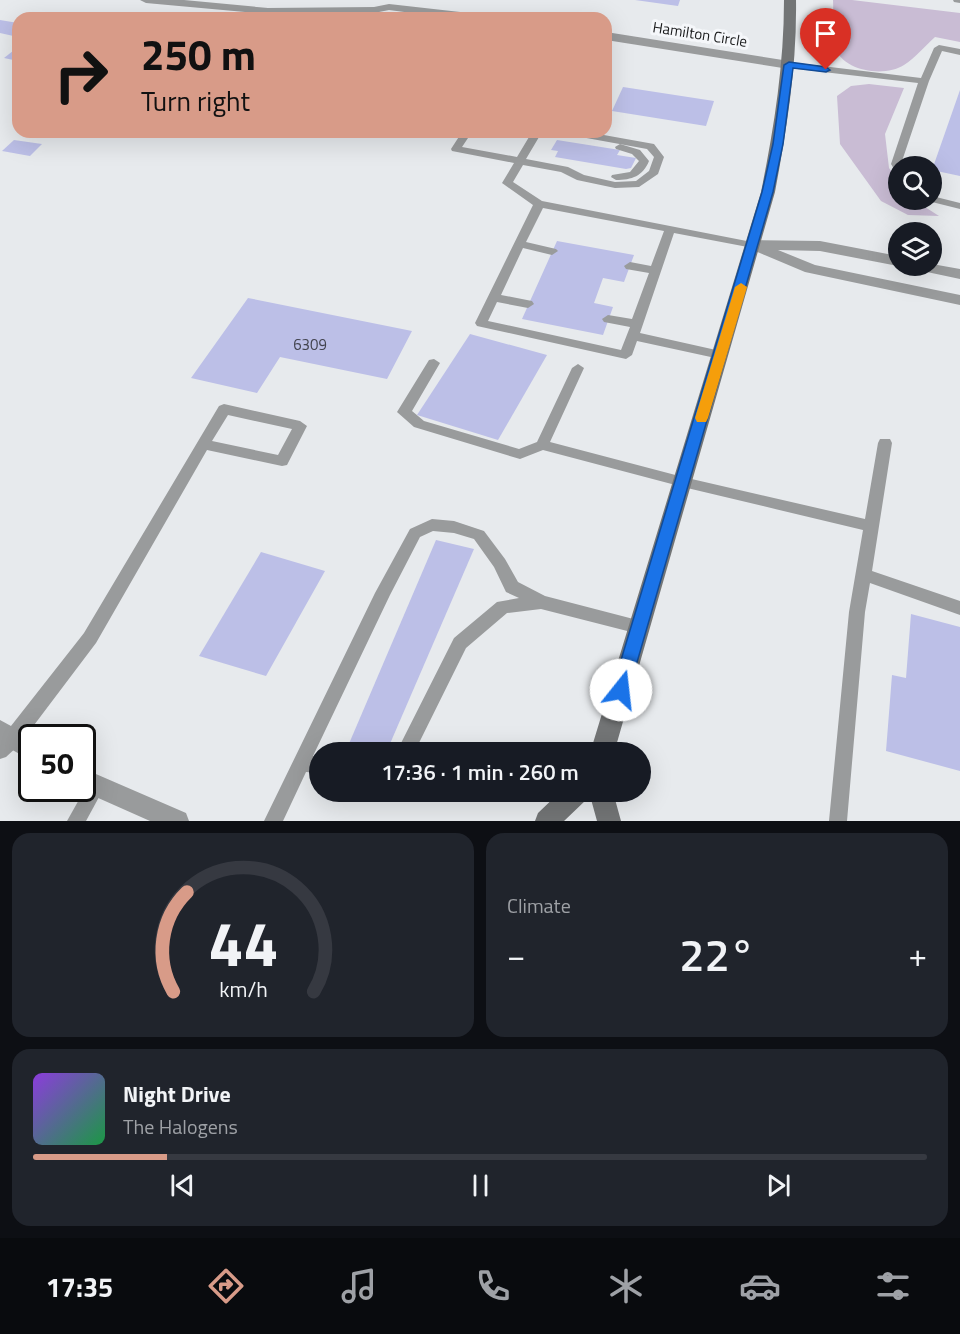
<!DOCTYPE html>
<meta charset="utf-8">
<style>
:root{--surface:#171b24;--page:#20242c;--text:#f1f3f6;--muted:#9ea1a6;--line:#363941;--accent:#d89b88}
body{margin:0;font-family:"Titillium Web",sans-serif;background:var(--page);color:var(--text);height:100vh;display:flex;flex-direction:column;font-size:22px;white-space:nowrap}
*{box-sizing:border-box;margin:0}
p{font-size:20px;color:var(--muted)}
.icon{flex:none;width:33px;height:33px;fill:none;stroke:currentColor;stroke-width:2;stroke-linecap:round;stroke-linejoin:round}
.map{position:relative;height:821px;overflow:hidden}
.details{display:flex;flex-direction:column;gap:12px;padding:12px;background:#0d0f14;flex:1}
.details>*{flex:none}
.top-card{position:absolute;left:12px;top:12px;width:600px;height:126px;border-radius:18px;box-shadow:0 6px 24px #0002;background:#d89b88;color:#111;overflow:hidden}
.controls{position:absolute;left:888px;top:156px;display:grid;gap:12px}
.controls a{display:grid;place-items:center;width:54px;height:54px;border-radius:50%;background:var(--surface);box-shadow:0 6px 24px #0002;font-size:30px}
.speed{position:absolute;left:18px;top:724px;display:flex;gap:12px;font-size:30px;font-weight:700;text-align:center}
.speed>*{display:grid;place-content:center;width:78px;height:78px;border-radius:50%;background:var(--surface);box-shadow:0 6px 24px #0002;line-height:1}
.speed .limit{border:3px solid #111;border-radius:9px;background:#fff;color:#111}
.pin{position:absolute;display:grid;place-items:center;width:51px;height:51px;color:#fff;margin:-62px -26px;border-radius:50% 50% 50% 0;rotate:-45deg;box-shadow:0 0 6px #0007}
.pin .icon{rotate:45deg}
.me{position:absolute;width:66px;margin:-33px;rotate:16deg;stroke-linejoin:round;filter:drop-shadow(0 0 4px #0008)}
.turn{display:flex;align-items:center;gap:21px;height:126px;padding:0 30px;font-size:27px}
.turn .icon{width:78px;height:78px;stroke-width:2.5}
.turn b{display:block;font-size:42px;line-height:51px}
.big{font-size:45px;font-weight:600;line-height:1.1}
.details .card{flex:1;display:flex;flex-direction:column;justify-content:center;gap:9px;min-width:0;padding:0 21px;border-radius:18px;background:var(--page)}
.details .dial{align-items:center;gap:0}
.dial svg{height:156px;overflow:visible;fill:none;stroke:var(--line);stroke-width:7;stroke-linecap:round;text-anchor:middle}
.dial text{fill:var(--text);stroke:none}
.song{display:flex;align-items:center;gap:18px}
.cover{width:72px;height:72px;border-radius:9px;background:linear-gradient(135deg,hsl(270 70% 55%),hsl(140 70% 35%))}
.played{height:6px;border-radius:3px;background:linear-gradient(90deg,var(--accent) 15%,var(--line) 15%)}
.keys{display:flex;justify-content:space-around;direction:ltr}
.heat{display:flex;justify-content:space-between;align-items:center;font-size:33px;direction:ltr}
.details .tiles{flex:1;display:grid;gap:12px;grid-template-columns:1fr 1fr}
.card:last-child{grid-column:span 2}
.trip{position:absolute;left:309px;top:742px;width:342px;height:60px;border-radius:30px;background:var(--surface);box-shadow:0 6px 24px #0002;font-weight:600;line-height:60px;text-align:center}
.tab-bar{display:flex;height:96px;justify-content:space-around;align-items:center;background:#090b0e;color:var(--muted)}
.tab-bar .icon{width:42px;height:42px}
.tab-bar .current{color:var(--accent)}
.tab-bar b{font-size:27px;color:var(--text)}
.map>svg:first-child{display:block}
</style>
<div class="map">
<svg width="960" height="821" viewBox="0 0 960 821">
<rect width="100%" height="100%" fill="#e7eaed"/>
<g fill="#c9bcd4">
<path d="M833 0H852L960 13V42L935 37C925 46 915 58 904 65 884 78 842 71 835 47 831 33 834 14 833 0Z"/>
<polygon points="869,84 904,88 885,134 889,168 898,180 898,200 914,200 939,216 908,215 881,201 840,144 837,96 851,86"/>
</g>
<g fill="#bcbfe7">
<polygon points="635,0 680,0 678,6"/>
<polygon points="0,20 18,23 18,37 0,33"/>
<polygon points="18,47 18,61 4,58"/>
<polygon points="623,87 714,101 706,126 612,111"/>
<polygon points="960,90 960,176 932,170"/>
<polygon points="14,140 42,144 30,156 2,151"/>
<polygon points="557,140 620,150 617,155 636,158 631,168 626,169 555,157 558,151 551,150"/>
<polygon points="557,241 634,255 624,282 603,278 594,303 613,307 603,335 522,319"/>
<polygon points="248,298 412,331 387,379 280,357 257,393 191,378"/>
<polygon points="470,334 547,355 498,440 417,415"/>
<polygon points="436,540 474,549 386,753 345,753"/>
<polygon points="261,552 325,571 266,676 199,656"/>
<polygon points="911,614 960,627 960,771 886,751 892,675 906,678"/>
</g>
<g fill="none" stroke-linecap="round" stroke-linejoin="round">
<g fill="#999b9c" fill-rule="evenodd">
<polygon points="953,0 960,0 960,3 954,2"/>
<polygon points="939,45 960,49 960,55 942,51 929,81 901,164 903,166 898,166 898,170 894,169 891,164 918,83 789,68 784,65 789,62 921,78 934,48"/>
<path d="M462 132H472L462 147 517 157 532 132H542L526 159 568 167 584 175 615 182 636 181 649 171 654 157 647 149 570 135 565 132H587L654 144 664 157 658 174 639 187 615 188 577 180 561 172 523 165 513 182 542 201 757 243V247L753 248 674 233 640 333 725 352 726 355 725 358 720 359 637 341 632 355 626 359 477 326 475 323 533 205 502 183 514 163 452 151 451 149ZM543 208 664 231 651 266 630 262 624 266 626 269 649 273 632 319 608 315 602 319 604 322 630 327 621 350 488 321 497 302 528 308 534 304 532 301 501 295 523 248 552 255 558 251 556 249 526 242Z"/>
<path d="M620 144 640 150 649 161C643 176 632 180 616 180L611 177 612 175 630 172 639 161 632 154 616 149 615 147Z"/>
<polygon points="932,196 960,203 960,209 928,201 927,200 932,200"/>
<polygon points="434,359 440,363 412,411 424,421 519,449 537,442 572,368 578,364 584,368 550,442 683,477 865,519 878,443 880,439 890,439 892,443 872,571 960,601 960,615 870,583 865,612 847,821 829,821 849,612 863,530 683,487 543,450 520,459 414,427 397,412 429,360"/>
<path d="M224 404 300 421 307 426 287 465 282 466 207 450 96 643 19 745 6 757 0 759V740L84 633 219 406ZM228 415 292 429 278 455 212 441Z"/>
<polygon points="432,519 454,521 484,531 505,559 518,582 545,596 645,622 647,627 645,632 639,634 541,609 507,613 466,648 414,753 396,753 454,638 497,602 519,598 506,592 494,567 474,539 454,533 433,531 420,537 390,595 313,756 320,757 320,773 306,772 283,821 264,821 375,593 410,529"/>
<polygon points="96,778 102,780 105,786 86,821 67,821 90,780"/>
</g>
<g fill="#999b9c" fill-rule="evenodd">
<polygon points="140,0 184,0 268,8 374,7 389,4 478,14 484,18 450,18 389,10 374,13 268,14 146,3"/>
<polygon points="606,32 789,61 795,65 789,69 606,40"/>
<polygon points="753,240 820,241 898,256 898,266 820,251 778,250 815,265 960,295 960,305 805,272 748,248 745,245"/>
<polygon points="932,264 960,269 960,279 913,269 911,266 932,266"/>
<polygon points="0,720 33,738 32,761 0,743"/>
<polygon points="82,768 186,813 189,821 150,821 78,789 82,789"/>
</g>
<g fill="#737576" fill-rule="evenodd">
<path d="M784 0H796C797 65 787 128 775 192L614 753H590L761 192C774 128 784 65 784 0Z"/>
<polygon points="560,792 613,792 621,821 597,821 589,792 586,800 564,821 535,821 538,813"/>
</g>
</g>
<polygon fill="#1a73e8" stroke="#114b97" stroke-width="1.5" points="789,62 826,67 830,70 826,72 793,68 783,144 773,192 629,690 627,695 621,698 615,695 612,690 762,192 773,144 784,65"/>
<polygon fill="#f59e0b" points="741,283 747,287 708,418 706,422 697,422 695,418 735,287"/>
<g text-anchor="middle" dominant-baseline="central" stroke-width="6" stroke-linejoin="round" paint-order="stroke">
<g font-size="15" fill="#191a1b" stroke="#f5f7fa">
<text transform="translate(700 34) rotate(9)">Hamilton Circle</text>
</g>
<g font-size="15" fill="#42434e">
<text x="310" y="344">6309</text>
</g>
</g>
</svg>
<div class="controls">
<a><svg class="icon" aria-label="search" viewBox="0 0 24 24"><circle cx="10" cy="10" r="6"/><path d="M15 15l6 6"/></svg></a>
<a><svg class="icon" aria-label="layers" viewBox="0 0 24 24"><path d="M12 4l9 5-9 5-9-5zM3 14l9 5 9-5"/></svg></a>
</div>
<div class="speed"><div class="limit">50</div></div>
<div class="pin" style="left:826px;top:70px;background:#d93025"><svg class="icon" aria-label="arrive" viewBox="0 0 24 24"><path d="M6 21V4h12l-3 4 3 4H6"/></svg></div>
<svg class="me" style="left:621px;top:690px" viewBox="-20 -20 40 40"><circle r="19" fill="#fff"/><path d="M0-13L10 11 0 6-10 11z" fill="#1a73e8"/></svg>
<div class="trip">17:36 · 1 min · 260 m</div>
<div class="top-card">
<div class="turn"><svg class="icon" aria-label="right" viewBox="0 0 24 24"><path d="M7 20v-9h11M14 6l5 5-5 5"/></svg><div><b>250 m</b>Turn right</div></div>
</div>
</div>
<section class="details">
<div class="tiles">
<div class="card dial"><svg viewBox="0 0 100 80">
<path d="M14 69A42 42 0 1 1 86 69"/>
<path d="M14 69A42 42 0 0 1 21 18" stroke="#d89b88"/>
<text x="50" y="56" font-size="32" font-weight="700">44</text>
<text x="50" y="72" font-size="11">km/h</text>
</svg></div>
<div class="card"><p>Climate</p>
<div class="heat"><a>−</a><b class="big">22°</b><a>+</a></div>
</div>
<div class="card">
<div class="song"><i class="cover"></i><div><b>Night Drive</b><p>The Halogens</p></div></div>
<div class="played"></div>
<div class="keys"><svg class="icon" aria-label="previous" viewBox="0 0 24 24"><path d="M18 5L8 12l10 7zM5 5v14"/></svg><svg class="icon" aria-label="pause" viewBox="0 0 24 24"><path d="M8 5v14M16 5v14"/></svg><svg class="icon" aria-label="next" viewBox="0 0 24 24"><path d="M6 5l10 7-10 7zM19 5v14"/></svg></div>
</div>
</div>
</section>
<nav class="tab-bar">
<b>17:35</b>
<svg class="icon current" aria-label="directions" viewBox="0 0 24 24"><path d="M12 3l9 9-9 9-9-9zM9 14v-3h6M13 9l2 2-2 2"/></svg>
<svg class="icon" aria-label="music" viewBox="0 0 24 24"><path d="M9 18V5l10-2v13"/><circle cx="6" cy="18" r="3"/><circle cx="16" cy="16" r="3"/></svg>
<svg class="icon" aria-label="phone" viewBox="0 0 24 24"><path d="M5 4h4l2 5-3 2q2 4 5 5l2-3 5 2v4C11 20 4 13 5 4z"/></svg>
<svg class="icon" aria-label="climate" viewBox="0 0 24 24"><path d="M12 3v18M4 7l16 10M4 17L20 7"/></svg>
<svg class="icon" aria-label="car" viewBox="0 0 24 24"><path d="M5 17H2v-5l4-1 3-4h7l3 4 3 1v5h-3M9 17h6M6 11h13"/><circle cx="7" cy="17" r="2"/><circle cx="17" cy="17" r="2"/></svg>
<svg class="icon" aria-label="filters" viewBox="0 0 24 24"><path d="M4 7h16M4 17h16"/><circle cx="9" cy="7" r="2"/><circle cx="15" cy="17" r="2"/></svg>
</nav>
